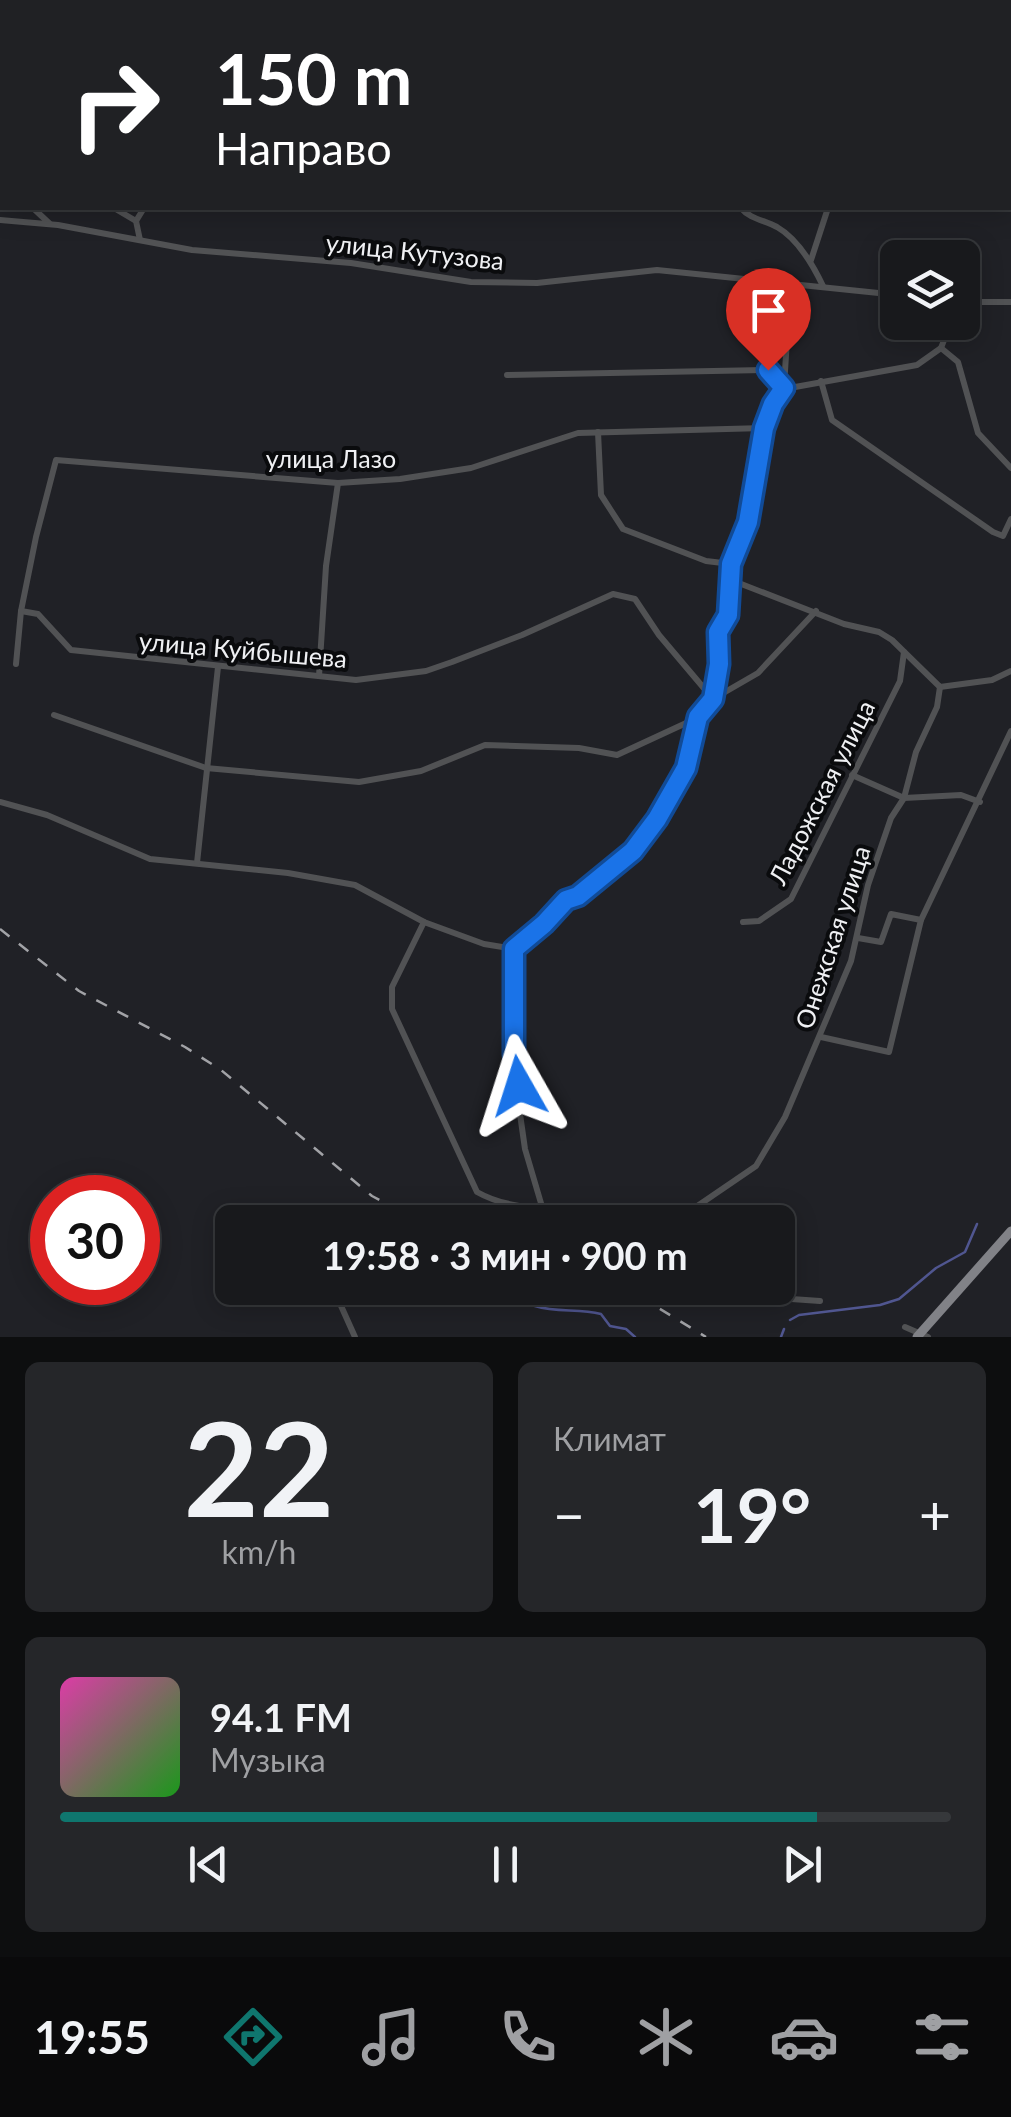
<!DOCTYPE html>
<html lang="ru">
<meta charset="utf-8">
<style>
:root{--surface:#18191c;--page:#252629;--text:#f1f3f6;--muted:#9fa0a3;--line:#36383b;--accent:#0f766e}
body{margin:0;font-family:Lato,sans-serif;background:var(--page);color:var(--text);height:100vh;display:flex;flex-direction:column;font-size:38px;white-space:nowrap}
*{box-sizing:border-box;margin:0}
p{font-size:32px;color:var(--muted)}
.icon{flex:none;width:55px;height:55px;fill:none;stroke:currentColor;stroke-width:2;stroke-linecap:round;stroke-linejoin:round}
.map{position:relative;height:1337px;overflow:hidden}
.sheet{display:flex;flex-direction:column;gap:25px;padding:25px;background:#0d0e0f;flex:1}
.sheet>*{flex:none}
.guide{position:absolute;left:0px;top:0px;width:1012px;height:210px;box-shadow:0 5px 25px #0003,0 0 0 2px var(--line);background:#202124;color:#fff;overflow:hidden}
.buttons{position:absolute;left:880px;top:240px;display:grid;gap:20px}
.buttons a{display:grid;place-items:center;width:100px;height:100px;border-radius:15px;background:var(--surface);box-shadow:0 5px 25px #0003,0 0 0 2px var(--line);font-size:50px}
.speed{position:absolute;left:30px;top:1175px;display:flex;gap:20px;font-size:50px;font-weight:700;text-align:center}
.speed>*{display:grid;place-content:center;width:130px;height:130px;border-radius:50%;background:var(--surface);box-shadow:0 5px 25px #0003,0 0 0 2px var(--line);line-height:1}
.speed .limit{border:15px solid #d22;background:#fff;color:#111}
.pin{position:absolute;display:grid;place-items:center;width:85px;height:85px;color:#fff;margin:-102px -42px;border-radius:50% 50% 50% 0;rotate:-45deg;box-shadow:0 0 10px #0007}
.pin .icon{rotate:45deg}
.me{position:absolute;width:110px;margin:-55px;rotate:354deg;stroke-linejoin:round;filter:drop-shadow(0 0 8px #0008)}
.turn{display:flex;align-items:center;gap:35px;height:210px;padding:0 50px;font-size:45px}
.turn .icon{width:130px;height:130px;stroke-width:2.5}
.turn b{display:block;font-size:70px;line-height:85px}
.big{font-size:75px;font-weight:700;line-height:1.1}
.sheet .card{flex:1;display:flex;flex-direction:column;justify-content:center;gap:15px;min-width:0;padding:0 35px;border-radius:15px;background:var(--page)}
.sheet .dial{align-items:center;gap:0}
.dial b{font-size:130px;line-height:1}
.song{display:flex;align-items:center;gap:30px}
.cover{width:120px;height:120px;border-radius:15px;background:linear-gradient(135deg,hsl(320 70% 55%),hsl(120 70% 35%))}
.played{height:10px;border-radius:5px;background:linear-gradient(90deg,var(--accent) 85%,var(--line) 85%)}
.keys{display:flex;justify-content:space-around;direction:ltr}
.heat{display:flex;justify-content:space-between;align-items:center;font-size:55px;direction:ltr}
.sheet .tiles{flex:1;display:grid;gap:25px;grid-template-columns:1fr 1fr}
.card:last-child{grid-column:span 2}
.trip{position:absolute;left:215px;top:1205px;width:580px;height:100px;border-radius:15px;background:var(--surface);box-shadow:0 5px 25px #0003,0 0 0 2px var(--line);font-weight:700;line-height:100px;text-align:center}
.tab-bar{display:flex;height:160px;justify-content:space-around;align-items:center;background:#0a0a0b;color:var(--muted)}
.tab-bar .icon{width:70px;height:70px}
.tab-bar .on{color:var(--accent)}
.tab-bar b{font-size:45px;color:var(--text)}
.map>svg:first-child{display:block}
</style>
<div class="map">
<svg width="1011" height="1337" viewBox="0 0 1011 1337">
<rect width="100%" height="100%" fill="#202126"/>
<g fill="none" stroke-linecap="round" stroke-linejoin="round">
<g stroke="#505690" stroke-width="2.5">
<polyline points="553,1291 553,1288"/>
<path d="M535 1306C557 1313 579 1308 601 1314L610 1326 626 1329 635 1337"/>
<polyline points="790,1320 799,1315 880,1305 899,1299 936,1268 965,1252 977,1224"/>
<polyline points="781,1337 784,1329"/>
</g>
<g stroke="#515254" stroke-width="6">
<polyline points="162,0 165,2"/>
<polyline points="203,0 203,2"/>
<polyline points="395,0 401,2"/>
<polyline points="284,2 286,0"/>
<polyline points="758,2 759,0"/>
<polyline points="883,2 883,0"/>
<polyline points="0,138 2,139"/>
<polyline points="0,176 2,178"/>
<polyline points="33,208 49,223"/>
<polyline points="114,208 136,221 140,240"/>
<path d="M741 208C750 219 764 220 777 227 798 239 813 265 823 286"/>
<polyline points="0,220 58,225 192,250 351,263 471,282 537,283 657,270 898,295"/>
<polyline points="136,221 144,208"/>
<polyline points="811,260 828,208"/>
<polyline points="962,302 1011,302"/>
<polyline points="941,348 958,362 978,433 1011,468"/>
<polyline points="507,375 769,370 784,389"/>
<polyline points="821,381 832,420 993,532 1003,536 1011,519"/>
<polyline points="784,387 788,323 796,284"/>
<polyline points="598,432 601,495 623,529 706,561 731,564"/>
<polyline points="731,580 844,624 879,632 892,640 940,687 992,680 1011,671"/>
<polyline points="21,611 38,614 71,650 356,680 426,671 452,662 522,635 613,594 635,599 659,635 713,699"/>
<polyline points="16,664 21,611 36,537 56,460 338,483 400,479 471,468 578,433 764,428"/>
<polyline points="319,676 326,566 338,483"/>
<polyline points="713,697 719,664 719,632 729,606 731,564 748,522 764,428 773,404 784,389 917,365 941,348 951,322"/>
<polyline points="54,715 206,768 359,782 421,771 485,745 579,748 617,755 697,718"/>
<polyline points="852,775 904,798 961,795 980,802"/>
<polyline points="0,802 47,815 150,859 288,873 355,885 424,922 484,944 514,949 544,924 566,900 578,896 633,851 657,819 685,768 698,717 713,699 758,673 816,611"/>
<polyline points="197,863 218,667"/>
<path d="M424 922 392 987V1009L477 1192C519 1216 569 1203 612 1222"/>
<polyline points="743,922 759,921 791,899 900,681 904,652"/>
<polyline points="858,938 881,942 891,914 921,920"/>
<polyline points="514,949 513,1054 519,1077 520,1114 525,1149 543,1210"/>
<polyline points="821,1037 889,1052 921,920 1011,731"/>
<polyline points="686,1222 693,1209 756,1166 785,1117 851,961 868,885 891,818 904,798 916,752 937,707 940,687"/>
<polyline points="333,1288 355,1337"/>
<polyline points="745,1288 763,1297 820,1301"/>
<polyline points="905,1327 928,1337"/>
</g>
<polyline stroke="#818287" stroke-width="9" points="917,1337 1011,1231"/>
<g stroke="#a2a3a7" stroke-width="2.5" stroke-dasharray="12 12" stroke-linecap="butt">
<polyline points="0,929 79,991 185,1047 221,1070 372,1196 420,1222"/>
<polyline points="617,1288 637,1295 706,1337"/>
</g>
</g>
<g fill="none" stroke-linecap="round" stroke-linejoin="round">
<g stroke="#114b97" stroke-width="25">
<polyline id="route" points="519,1086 514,1054 514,949 544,924 566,900 578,896 633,851 657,819 686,768 698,717 713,699 719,664 718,632 728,615 731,564 748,522 764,428 773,404 784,388 768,370"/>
</g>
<use href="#route" stroke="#1a73e8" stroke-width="18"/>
</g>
<g text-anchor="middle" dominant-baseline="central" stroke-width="8" stroke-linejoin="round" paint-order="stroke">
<g font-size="25" fill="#eff0f3" stroke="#0a0b0d">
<text transform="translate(415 251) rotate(6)">улица Кутузова</text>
<text x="331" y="458">улица Лазо</text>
<text transform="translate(243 649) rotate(5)">улица Куйбышева</text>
<text transform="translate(821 792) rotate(-63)">Ладожская улица</text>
<text transform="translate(832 937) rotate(-72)">Онежская улица</text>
</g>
</g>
</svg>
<div class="buttons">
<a><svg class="icon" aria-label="layers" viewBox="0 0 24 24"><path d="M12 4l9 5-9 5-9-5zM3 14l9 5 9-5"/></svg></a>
</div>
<div class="speed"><div class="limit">30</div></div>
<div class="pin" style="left:768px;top:370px;background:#d93025"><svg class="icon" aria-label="arrive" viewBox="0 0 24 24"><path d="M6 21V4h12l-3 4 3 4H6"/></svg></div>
<svg class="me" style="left:519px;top:1086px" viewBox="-20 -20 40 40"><path d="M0-17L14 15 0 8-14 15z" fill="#1a73e8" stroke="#fff" stroke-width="4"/></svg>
<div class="trip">19:58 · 3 мин · 900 m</div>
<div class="guide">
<div class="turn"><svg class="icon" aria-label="right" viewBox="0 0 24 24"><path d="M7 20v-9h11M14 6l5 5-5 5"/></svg><div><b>150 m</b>Направо</div></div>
</div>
</div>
<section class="sheet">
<div class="tiles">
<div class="card dial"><b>22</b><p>km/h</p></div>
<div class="card"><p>Климат</p>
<div class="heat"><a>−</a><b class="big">19°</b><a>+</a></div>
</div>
<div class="card">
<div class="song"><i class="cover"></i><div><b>94.1 FM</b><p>Музыка</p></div></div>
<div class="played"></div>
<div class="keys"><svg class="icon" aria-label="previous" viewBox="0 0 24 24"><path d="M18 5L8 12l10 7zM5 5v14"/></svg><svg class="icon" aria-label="pause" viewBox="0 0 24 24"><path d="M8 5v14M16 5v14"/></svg><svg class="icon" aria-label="next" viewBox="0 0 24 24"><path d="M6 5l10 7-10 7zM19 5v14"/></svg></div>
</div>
</div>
</section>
<nav class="tab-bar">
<b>19:55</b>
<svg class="icon on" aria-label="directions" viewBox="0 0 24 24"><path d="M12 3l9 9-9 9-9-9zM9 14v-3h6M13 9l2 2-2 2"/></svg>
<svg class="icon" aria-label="music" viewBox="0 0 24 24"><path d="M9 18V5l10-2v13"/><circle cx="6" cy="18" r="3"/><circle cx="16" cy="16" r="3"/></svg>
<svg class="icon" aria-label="phone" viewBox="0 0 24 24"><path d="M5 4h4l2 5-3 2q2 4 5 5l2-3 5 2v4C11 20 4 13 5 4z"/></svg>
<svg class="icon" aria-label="climate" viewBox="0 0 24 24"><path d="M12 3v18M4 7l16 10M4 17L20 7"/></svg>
<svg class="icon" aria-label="car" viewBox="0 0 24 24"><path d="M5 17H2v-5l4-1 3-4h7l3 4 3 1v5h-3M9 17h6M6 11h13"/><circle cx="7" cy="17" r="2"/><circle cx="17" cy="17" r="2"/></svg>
<svg class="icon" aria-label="filters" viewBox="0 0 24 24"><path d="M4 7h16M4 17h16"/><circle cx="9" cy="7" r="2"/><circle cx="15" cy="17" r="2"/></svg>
</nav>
